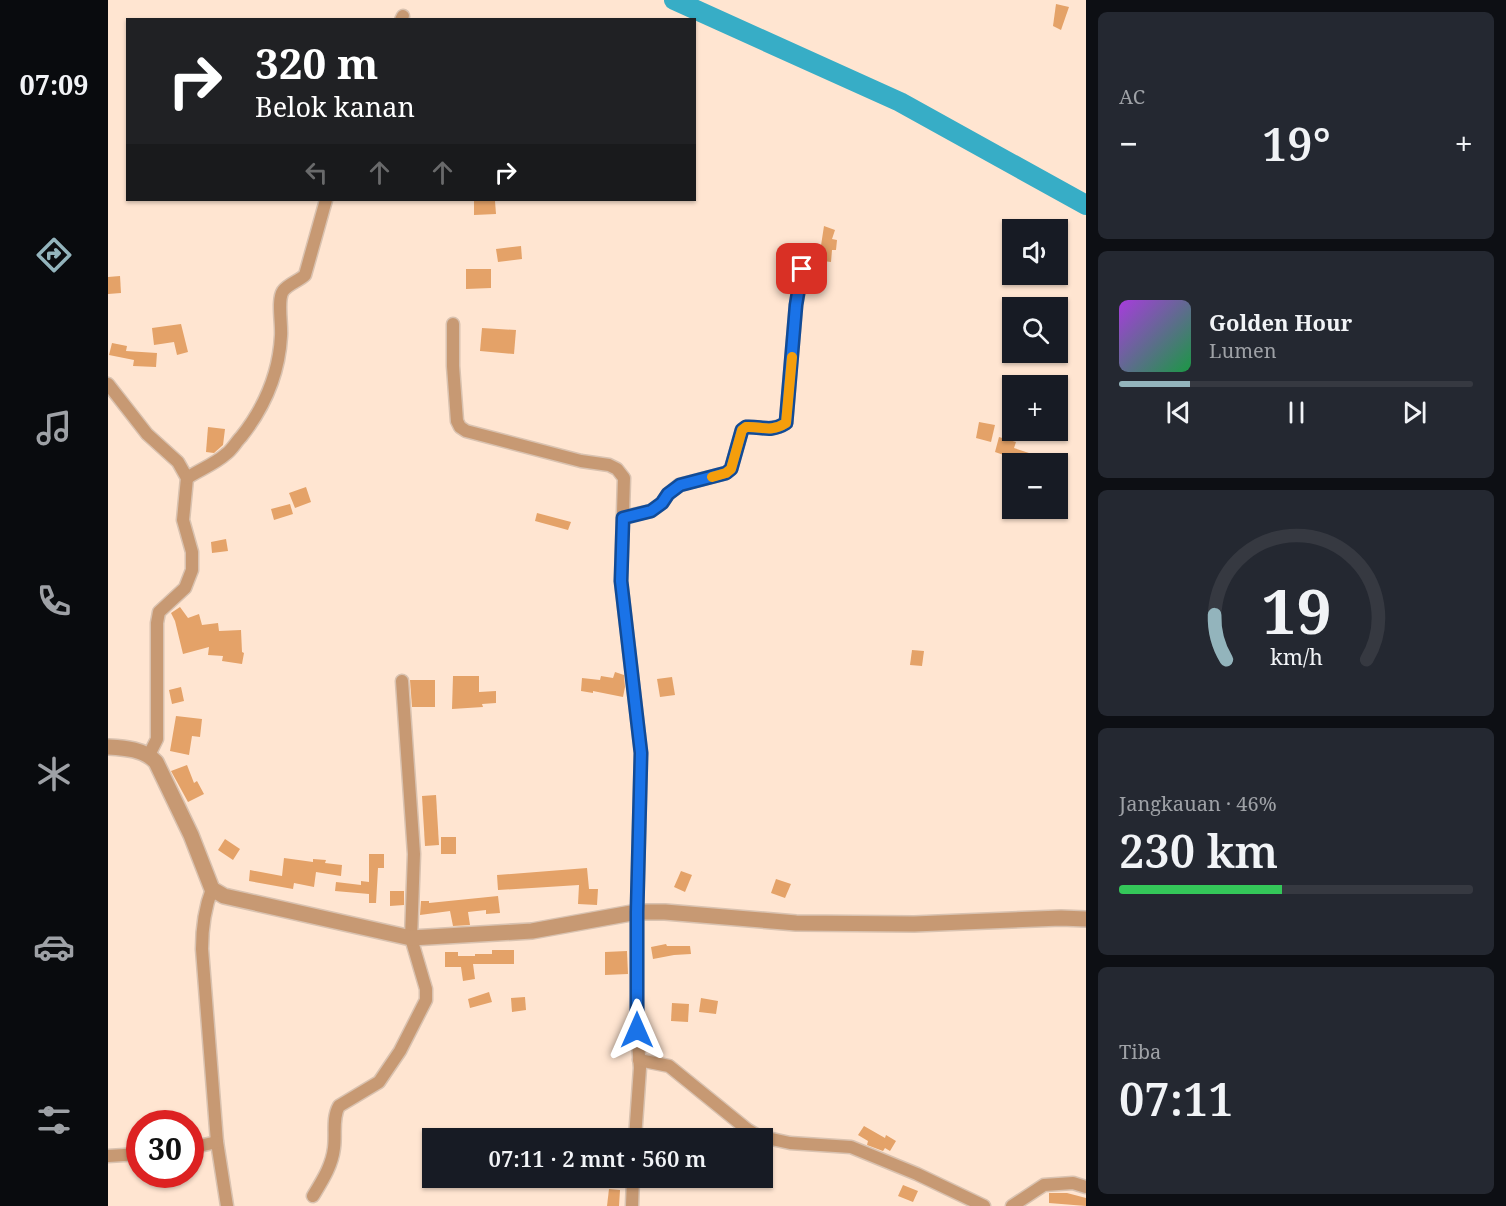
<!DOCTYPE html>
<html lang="id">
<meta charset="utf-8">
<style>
:root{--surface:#171b24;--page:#242831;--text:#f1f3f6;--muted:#9ea1a6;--line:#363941;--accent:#93b4bc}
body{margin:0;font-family:"Noto Serif",serif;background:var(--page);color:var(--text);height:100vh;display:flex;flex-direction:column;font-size:22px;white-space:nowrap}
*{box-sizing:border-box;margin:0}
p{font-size:20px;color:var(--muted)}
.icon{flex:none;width:33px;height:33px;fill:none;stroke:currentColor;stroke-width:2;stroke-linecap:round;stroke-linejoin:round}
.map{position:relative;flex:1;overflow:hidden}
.panel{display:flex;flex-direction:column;gap:12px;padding:12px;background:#0d0f14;width:420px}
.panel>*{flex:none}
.guide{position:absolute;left:18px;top:18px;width:570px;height:183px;border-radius:0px;box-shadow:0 2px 4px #0004;background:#202124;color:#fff;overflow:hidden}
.tools{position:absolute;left:894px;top:219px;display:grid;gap:12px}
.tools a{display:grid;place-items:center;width:66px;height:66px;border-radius:0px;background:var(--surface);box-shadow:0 2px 4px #0004;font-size:30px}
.speed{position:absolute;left:18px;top:1110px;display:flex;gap:12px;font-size:30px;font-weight:700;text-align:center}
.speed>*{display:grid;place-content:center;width:78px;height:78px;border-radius:50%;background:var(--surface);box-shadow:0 2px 4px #0004;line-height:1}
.speed .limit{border:9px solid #d22;background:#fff;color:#111}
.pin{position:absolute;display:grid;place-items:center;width:51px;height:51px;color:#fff;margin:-26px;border-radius:12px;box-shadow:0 3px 9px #0006}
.me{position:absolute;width:66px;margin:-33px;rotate:0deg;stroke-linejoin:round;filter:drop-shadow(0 0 4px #0008)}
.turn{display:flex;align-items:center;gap:21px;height:126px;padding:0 30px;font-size:27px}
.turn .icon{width:78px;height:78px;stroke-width:2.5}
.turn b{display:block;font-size:42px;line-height:51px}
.lanes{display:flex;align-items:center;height:57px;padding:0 30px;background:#0003;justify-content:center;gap:30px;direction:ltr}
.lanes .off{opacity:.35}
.big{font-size:45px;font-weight:600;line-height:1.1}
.panel .widget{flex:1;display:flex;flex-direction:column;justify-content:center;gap:9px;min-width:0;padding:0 21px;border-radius:9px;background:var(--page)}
.panel .dial{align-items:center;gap:0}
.dial svg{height:156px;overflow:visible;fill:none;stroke:var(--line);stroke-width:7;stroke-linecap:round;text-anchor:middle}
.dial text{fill:var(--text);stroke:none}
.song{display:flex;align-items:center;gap:18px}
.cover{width:72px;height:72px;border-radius:9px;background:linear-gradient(135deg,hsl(280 70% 55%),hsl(140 70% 35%))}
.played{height:6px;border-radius:3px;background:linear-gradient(90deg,var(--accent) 20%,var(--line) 20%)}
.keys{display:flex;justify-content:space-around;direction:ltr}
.heat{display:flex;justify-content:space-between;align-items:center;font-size:33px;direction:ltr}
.charge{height:9px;border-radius:4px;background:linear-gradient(90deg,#34c759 46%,var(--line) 0)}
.trip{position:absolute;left:314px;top:1128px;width:351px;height:60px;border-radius:0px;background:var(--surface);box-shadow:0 2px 4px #0004;font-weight:600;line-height:60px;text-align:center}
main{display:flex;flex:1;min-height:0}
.menu{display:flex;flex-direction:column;width:108px;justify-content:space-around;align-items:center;background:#090b0e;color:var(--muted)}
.menu .icon{width:42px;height:42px}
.menu .active{color:var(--accent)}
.menu b{font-size:27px;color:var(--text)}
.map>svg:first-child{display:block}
</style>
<main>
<nav class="menu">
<b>07:09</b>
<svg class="icon active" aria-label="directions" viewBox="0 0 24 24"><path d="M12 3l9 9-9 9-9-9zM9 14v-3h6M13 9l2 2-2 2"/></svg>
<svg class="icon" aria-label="music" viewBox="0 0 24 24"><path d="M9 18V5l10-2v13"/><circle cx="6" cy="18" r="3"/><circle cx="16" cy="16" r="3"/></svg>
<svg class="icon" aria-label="phone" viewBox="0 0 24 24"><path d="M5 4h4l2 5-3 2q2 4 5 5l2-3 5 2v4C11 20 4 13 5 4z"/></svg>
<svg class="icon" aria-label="climate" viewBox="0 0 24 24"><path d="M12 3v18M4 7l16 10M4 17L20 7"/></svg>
<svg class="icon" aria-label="car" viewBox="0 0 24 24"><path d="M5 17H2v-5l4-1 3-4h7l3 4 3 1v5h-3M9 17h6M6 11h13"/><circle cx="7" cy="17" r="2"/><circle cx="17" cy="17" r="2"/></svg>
<svg class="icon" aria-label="filters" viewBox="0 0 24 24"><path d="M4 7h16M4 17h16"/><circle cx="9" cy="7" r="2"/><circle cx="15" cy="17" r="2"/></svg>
</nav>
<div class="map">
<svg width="978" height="1206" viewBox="0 0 978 1206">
<rect width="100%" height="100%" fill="#ffe5d1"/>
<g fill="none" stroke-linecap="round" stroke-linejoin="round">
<polyline stroke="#37adc6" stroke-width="20" points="566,0 792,102 978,205"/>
</g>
<g fill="#e4a268">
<polygon points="948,4 961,7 953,30 945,26"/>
<polygon points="366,201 387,201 388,214 366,215"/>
<polygon points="716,226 727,230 724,239 729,240 728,250 724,250 723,262 707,260 708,251 712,252"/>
<polygon points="413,246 414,259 390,262 388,249"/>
<polygon points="358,269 383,269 383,288 358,289"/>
<polygon points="12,276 13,293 0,294 0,277"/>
<polygon points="73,324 80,352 69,355 66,342 46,345 44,328"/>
<polygon points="374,328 408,330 406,354 372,351"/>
<polygon points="4,343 19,346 18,351 49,353 48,367 25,366 26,360 1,355"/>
<polygon points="871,422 887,425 883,442 868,438"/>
<polygon points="100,427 117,429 115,445 106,453 98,452"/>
<polygon points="891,437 908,442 906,448 924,454 921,464 887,452"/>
<polygon points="198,487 203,502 187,508 181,493"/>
<polygon points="182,504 185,514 166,520 163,509"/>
<polygon points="429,513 463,522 460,530 427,521"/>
<polygon points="118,539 120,551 104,553 103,542"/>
<polygon points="72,607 80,618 91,614 94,625 110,623 111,631 133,630 134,652 136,653 134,664 114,661 115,656 100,655 101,647 75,654 67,621 63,613"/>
<polygon points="804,650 816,651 814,666 802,665"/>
<polygon points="507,672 516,675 517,687 515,697 485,691 485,693 473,691 474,678 492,680 493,676 505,678"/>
<polygon points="345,676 371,676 371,692 388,691 388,703 374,704 375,707 344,709"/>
<polygon points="564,677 567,695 552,697 549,679"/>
<polygon points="302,680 327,680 327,707 304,707"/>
<polygon points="73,687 76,701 64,704 61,690"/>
<polygon points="68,716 94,719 92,737 84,736 81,755 62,751"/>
<polygon points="79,765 86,783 89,781 96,794 80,802 63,771"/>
<polygon points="328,795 331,845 317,846 314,796"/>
<rect x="333" y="837" width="15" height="17"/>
<polygon points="117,839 132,849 125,860 110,850"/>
<polygon points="261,854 276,854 276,868 270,868 268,903 261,903 261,894 227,891 228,882 253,885 253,881 261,882"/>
<polygon points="176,858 205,862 205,859 218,860 217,863 234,865 233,876 208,872 206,887 186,883 185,889 141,881 142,870 174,876"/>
<polygon points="479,868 481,889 490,889 489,905 470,904 471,885 390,890 389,875"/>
<polygon points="573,871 584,875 577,892 566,887"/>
<polygon points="668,879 683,884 677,898 663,893"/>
<polygon points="282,891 296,891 296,905 282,906"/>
<polygon points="390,896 392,913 378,914 378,910 360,912 362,925 345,926 342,911 312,915 313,901 321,901 321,903"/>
<polygon points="558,944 559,946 582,946 583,954 566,955 545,959 543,947"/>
<polygon points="384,950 406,950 406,964 365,964 367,979 355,981 353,967 337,967 337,952 350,952 350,956 367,956 367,954 384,954"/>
<polygon points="519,951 520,974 497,975 497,952"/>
<polygon points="381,992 384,1002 362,1008 360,999"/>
<polygon points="417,997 418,1010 404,1012 403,998"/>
<polygon points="593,998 610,1001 608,1014 591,1012"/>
<polygon points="564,1003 581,1004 580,1022 563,1021"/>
<polygon points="756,1126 777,1138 778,1135 788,1141 782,1151 777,1148 775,1151 759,1145 760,1141 750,1135"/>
<polygon points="795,1185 810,1191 805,1202 790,1196"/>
<polygon points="501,1189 512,1190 511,1206 499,1206"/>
<polygon points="941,1193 959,1193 978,1198 978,1206 941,1203"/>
</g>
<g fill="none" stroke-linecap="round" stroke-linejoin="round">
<g stroke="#d9c2b0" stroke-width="15">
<g id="minor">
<polyline points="293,20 295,16"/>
<polyline points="345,324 345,366 349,421 352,427 358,431 473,461 501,465 509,469 516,478 513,581 533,753 529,912 529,1030 532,1068 527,1138"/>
<polyline points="0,384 39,434 70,462 79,478 75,520 84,552 84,570 77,588 51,612 49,623 49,739 41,755"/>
<path d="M79 478C91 470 107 464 118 454 124 450 128 442 133 437 156 408 171 374 173 336 174 324 169 300 175 291 180 284 191 281 197 275L218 200"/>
<path d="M515 517 543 511 554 503 560 494 571 485 618 473 623 469 634 430 638 427C653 426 664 432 678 423L688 305 698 251"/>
<path d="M104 889C96 910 94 928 94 949L109 1142 119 1206"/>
<polyline points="531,1060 561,1066 640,1130 650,1136 682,1143 743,1147 809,1174 876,1206"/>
<polyline points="82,1148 109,1142"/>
<polyline points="0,1156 32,1154"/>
<path d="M205 1196C214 1181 224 1166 226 1148 228 1134 224 1118 231 1106L271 1082 292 1051 318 1000V989L303 938 306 854 294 681"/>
<polyline points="524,1206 525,1178"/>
<polyline points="904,1206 936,1185 965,1183 978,1187"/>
</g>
</g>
<g stroke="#d9c2b0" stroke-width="18">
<path id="tertiary" d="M0 747C17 748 36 749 48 762L83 835 104 889 116 896 303 938 424 931 529 912H557L688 923 806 924 953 918 978 919"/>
</g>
<use href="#minor" stroke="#c79973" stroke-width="12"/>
<use href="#tertiary" stroke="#c79973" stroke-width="15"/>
</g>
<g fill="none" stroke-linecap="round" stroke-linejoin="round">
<g stroke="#114b97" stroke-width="15">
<path id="route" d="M529 1030V912L533 753 513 581 515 518 543 511 554 503 560 494 572 485 618 473 623 469 634 430 638 427C654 426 662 433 678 423L688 305 694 269"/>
</g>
<use href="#route" stroke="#1a73e8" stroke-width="10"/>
<path stroke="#f59e0b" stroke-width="10" d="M604 477 618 473 623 469 634 430 638 427C654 426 662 433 678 423L684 357"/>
</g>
</svg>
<div class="tools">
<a><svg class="icon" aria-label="sound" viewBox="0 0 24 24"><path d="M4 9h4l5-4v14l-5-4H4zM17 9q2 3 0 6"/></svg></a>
<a><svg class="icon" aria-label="search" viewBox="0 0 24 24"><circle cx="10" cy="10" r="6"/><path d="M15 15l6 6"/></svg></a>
<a>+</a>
<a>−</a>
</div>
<div class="speed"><div class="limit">30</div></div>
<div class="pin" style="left:694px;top:269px;background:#d93025"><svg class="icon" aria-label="arrive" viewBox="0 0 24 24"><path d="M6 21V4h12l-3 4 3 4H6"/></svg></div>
<svg class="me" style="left:529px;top:1030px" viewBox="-20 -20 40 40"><path d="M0-17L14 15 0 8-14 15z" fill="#1a73e8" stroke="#fff" stroke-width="4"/></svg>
<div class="trip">07:11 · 2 mnt · 560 m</div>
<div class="guide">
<div class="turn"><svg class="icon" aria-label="right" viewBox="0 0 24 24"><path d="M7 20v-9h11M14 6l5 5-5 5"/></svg><div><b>320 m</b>Belok kanan</div></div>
<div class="lanes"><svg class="icon off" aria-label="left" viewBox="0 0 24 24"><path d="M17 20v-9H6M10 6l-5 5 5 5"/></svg><svg class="icon off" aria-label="ahead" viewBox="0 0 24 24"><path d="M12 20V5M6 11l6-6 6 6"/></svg><svg class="icon off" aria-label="ahead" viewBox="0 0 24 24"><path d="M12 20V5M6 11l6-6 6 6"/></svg><svg class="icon" aria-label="right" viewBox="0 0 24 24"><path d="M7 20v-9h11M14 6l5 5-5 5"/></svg></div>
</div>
</div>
<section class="panel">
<div class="widget"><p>AC</p>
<div class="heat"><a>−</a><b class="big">19°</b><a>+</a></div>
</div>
<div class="widget">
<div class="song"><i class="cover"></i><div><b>Golden Hour</b><p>Lumen</p></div></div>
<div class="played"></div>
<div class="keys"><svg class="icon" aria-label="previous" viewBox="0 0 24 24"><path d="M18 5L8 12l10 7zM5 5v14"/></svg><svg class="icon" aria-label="pause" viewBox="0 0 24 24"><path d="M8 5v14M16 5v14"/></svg><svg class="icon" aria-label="next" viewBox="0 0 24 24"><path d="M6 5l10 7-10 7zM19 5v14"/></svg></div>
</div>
<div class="widget dial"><svg viewBox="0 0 100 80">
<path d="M14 69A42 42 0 1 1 86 69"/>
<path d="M14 69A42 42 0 0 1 8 46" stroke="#93b4bc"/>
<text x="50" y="56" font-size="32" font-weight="700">19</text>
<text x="50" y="72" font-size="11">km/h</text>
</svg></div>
<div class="widget"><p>Jangkauan · 46%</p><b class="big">230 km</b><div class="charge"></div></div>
<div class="widget"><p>Tiba</p><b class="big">07:11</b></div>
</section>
</main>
